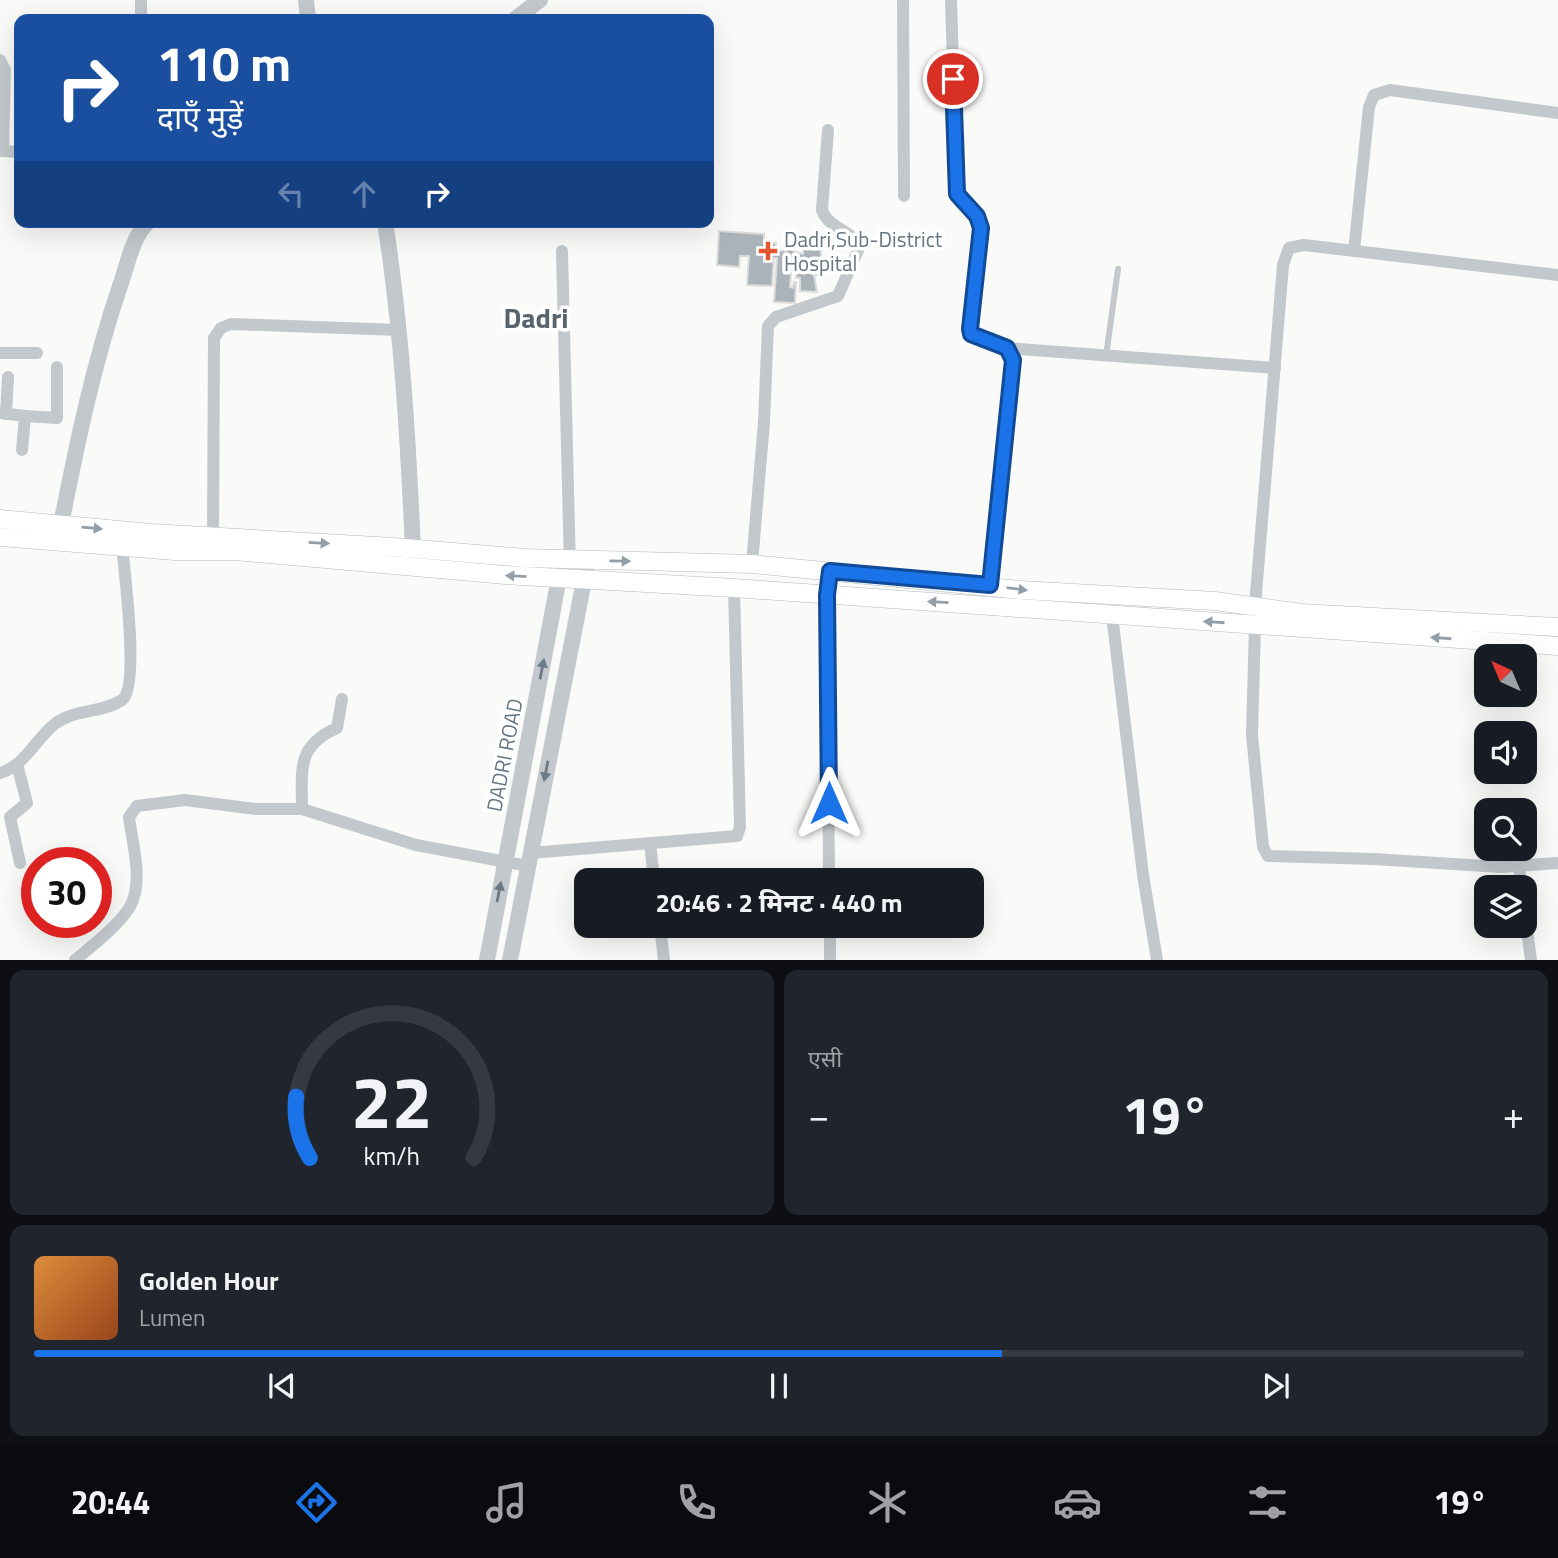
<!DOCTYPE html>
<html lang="hi">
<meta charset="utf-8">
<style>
:root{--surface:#171b24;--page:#20242c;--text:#f1f3f6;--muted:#9ea1a6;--line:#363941;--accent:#1a73e8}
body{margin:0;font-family:"Titillium Web","Noto Sans Devanagari",sans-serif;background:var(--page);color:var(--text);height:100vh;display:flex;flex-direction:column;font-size:26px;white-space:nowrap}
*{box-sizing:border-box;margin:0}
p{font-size:23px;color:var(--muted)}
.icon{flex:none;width:38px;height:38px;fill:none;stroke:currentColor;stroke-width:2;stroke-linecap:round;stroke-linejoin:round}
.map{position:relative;height:960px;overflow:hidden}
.sheet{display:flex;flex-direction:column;gap:10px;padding:10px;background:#0d0f14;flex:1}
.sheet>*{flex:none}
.hud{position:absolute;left:14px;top:14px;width:700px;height:214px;border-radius:14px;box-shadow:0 7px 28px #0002;background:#1a4fa0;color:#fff;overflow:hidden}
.needle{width:46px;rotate:316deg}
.tools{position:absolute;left:1474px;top:644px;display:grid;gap:14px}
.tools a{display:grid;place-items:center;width:63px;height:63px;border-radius:14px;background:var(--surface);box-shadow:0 7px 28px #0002;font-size:35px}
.speed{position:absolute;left:21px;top:847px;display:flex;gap:14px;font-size:35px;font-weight:700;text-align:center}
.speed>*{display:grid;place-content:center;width:91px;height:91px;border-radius:50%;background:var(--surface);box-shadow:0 7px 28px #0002;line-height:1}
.speed .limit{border:10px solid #d22;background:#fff;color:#111}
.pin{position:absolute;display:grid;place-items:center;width:60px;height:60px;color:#fff;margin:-30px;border:4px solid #fff;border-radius:50%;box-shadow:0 2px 7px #0007}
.me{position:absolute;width:77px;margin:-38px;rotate:0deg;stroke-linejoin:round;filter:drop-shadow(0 0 5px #0008)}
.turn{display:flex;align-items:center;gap:24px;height:147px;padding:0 28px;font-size:32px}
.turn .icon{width:91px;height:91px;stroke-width:2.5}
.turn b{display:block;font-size:49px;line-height:60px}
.lanes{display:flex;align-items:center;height:66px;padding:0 28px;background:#0003;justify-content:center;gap:35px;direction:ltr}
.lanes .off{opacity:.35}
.big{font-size:52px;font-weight:700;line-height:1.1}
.sheet .widget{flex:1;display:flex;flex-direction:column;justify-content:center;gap:10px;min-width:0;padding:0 24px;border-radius:14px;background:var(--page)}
.sheet .dial{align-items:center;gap:0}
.dial svg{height:182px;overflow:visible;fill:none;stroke:var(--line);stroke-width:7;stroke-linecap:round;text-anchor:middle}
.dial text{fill:var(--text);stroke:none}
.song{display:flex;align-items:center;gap:21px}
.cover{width:84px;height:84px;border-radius:10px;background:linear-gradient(135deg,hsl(30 70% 55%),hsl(20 70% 35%))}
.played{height:7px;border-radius:4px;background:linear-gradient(90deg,var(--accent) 65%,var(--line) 65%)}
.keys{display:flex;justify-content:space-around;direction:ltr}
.heat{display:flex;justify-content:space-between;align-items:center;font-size:38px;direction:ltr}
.sheet .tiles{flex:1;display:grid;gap:10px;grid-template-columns:1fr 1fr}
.widget:last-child{grid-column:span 2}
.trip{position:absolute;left:574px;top:868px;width:410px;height:70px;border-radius:14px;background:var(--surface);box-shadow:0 7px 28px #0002;font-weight:700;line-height:70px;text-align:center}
.menu{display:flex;height:112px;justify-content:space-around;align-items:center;background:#090b0e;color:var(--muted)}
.menu .icon{width:49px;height:49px}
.menu .active{color:var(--accent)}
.menu b{font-size:32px;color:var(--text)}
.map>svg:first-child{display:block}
</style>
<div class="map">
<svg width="1558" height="960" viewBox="0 0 1558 960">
<rect width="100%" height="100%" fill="#fafaf8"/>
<polygon fill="#aab3b9" stroke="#dcdcda" stroke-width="2" points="719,231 764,234 764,243 776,243 775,250 786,251 787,247 794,248 793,251 803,254 805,238 821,239 821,276 814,275 817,292 800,291 800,278 796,278 797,259 792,259 790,287 793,288 794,282 796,282 795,303 774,302 777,258 774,258 772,286 747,285 749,256 740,256 739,267 717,265"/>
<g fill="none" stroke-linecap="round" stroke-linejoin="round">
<g stroke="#b3babf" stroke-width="19">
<g id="secondary">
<polyline points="0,519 151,533 394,547 525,558 752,564 1021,590 1215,601 1301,613 1558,627"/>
<polyline points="0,537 175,551 235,551 506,575 734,588 1558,646"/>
</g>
</g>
<polyline stroke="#c3c8cc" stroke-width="6" points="1106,356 1118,269"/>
<g stroke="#c3c8cc" stroke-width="12">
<polyline points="141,0 141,19"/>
<polyline points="903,0 904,196"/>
<polyline points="951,0 957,194 980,221 981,228 970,329 971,334 1007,348 1013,360 990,585"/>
<polyline points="0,60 5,70 3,151 0,151"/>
<polyline points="3,151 19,152"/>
<polyline points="562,251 570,567"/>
<polyline points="1354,251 1369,107 1374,95 1390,90 1558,113"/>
<polyline points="1007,348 1275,368"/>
<polyline points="0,353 37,353"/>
<polyline points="0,413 25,416 22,450"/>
<polyline points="6,414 8,377"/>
<polyline points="25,416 57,418 57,367"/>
<polyline points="213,536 214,338 221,328 231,324 399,330"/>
<path d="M752 564 764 422 768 326 776 317 838 296 859 248C853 229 828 229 822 210L828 130"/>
<polyline points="1255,606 1283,265 1289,248 1304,245 1558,275"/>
<polyline points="1112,615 1143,875 1157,960"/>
<polyline points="1255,625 1252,735 1263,847 1268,856 1374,859 1501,867 1558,863"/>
<polyline points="17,764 27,803 10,817 20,863"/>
<path d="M0 773C25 766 36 738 56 723 75 709 103 713 122 700 140 687 124 570 122 545"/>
<path d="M302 809C302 770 296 746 337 728L342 699"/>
<polyline points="650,843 654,880"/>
<polyline points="530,853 737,836 740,827 734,588"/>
<polyline points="1519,866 1521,887"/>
<polyline points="829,880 827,595 830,571"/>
<polyline points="1524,908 1531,960"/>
<polyline points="660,926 664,960"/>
<polyline points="830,926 830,960"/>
<path d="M75 960C91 947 127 919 133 900 142 875 132 842 129 817L137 806 185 800 256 809H302L416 845 528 866"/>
</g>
<g stroke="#c3c8cc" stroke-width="16">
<polyline points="306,0 308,19"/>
<polyline points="515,19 540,0"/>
<path d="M385 222C402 331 408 439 413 549"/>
<path d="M59 535C76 448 93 364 122 280 128 262 133 236 148 222"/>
<polyline points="487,960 561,567"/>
<polyline points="510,960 588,560"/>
</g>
<use href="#secondary" stroke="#fff" stroke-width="18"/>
</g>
<defs><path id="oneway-solid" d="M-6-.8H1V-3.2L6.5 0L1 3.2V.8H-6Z" transform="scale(1.75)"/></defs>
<g fill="#939fa8">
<use href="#oneway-solid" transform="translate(92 528) rotate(5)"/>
<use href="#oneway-solid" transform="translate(319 543) rotate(3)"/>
<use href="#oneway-solid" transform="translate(620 561) rotate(1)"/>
<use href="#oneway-solid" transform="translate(516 576) rotate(-177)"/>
<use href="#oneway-solid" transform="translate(1017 589) rotate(7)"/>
<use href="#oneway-solid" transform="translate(938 602) rotate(-177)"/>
<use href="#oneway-solid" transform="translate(1214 622) rotate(-176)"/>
<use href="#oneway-solid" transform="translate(1441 638) rotate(-176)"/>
</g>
<g fill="#6a7a87">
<use href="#oneway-solid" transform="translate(542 669) rotate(-79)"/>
<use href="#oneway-solid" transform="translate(546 771) rotate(101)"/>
<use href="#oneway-solid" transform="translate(499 892) rotate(-79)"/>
</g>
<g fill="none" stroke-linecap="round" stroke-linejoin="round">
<g stroke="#114b97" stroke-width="18">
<polyline id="route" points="829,803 827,595 830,571 990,585 1013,360 1007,348 971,334 970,329 981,228 977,216 957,194 953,79"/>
</g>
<use href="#route" stroke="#1a73e8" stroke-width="12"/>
</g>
<path fill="#e4572e" stroke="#fff" stroke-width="2.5" d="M764.5 240.5h7v7h7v7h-7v7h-7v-7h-7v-7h7z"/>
<g text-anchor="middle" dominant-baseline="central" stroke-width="7" stroke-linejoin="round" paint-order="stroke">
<g font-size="21" fill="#657683" stroke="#fff" text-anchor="start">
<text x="784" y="239">Dadri,Sub-District<tspan x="784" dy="24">Hospital</tspan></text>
</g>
<g font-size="21" fill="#657683" stroke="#fff">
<text transform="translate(504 755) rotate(-79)">DADRI ROAD</text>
</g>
<g font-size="28" font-weight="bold" fill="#57646e" stroke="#fff">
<text x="536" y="317">Dadri</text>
</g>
</g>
</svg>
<div class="tools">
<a><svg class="needle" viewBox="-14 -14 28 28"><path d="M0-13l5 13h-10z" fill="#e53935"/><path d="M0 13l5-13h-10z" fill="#9ea1a6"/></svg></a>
<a><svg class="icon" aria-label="sound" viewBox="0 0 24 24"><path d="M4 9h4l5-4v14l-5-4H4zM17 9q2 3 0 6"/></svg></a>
<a><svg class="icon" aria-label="search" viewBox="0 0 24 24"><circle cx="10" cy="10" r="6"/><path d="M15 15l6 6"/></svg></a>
<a><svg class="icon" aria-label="layers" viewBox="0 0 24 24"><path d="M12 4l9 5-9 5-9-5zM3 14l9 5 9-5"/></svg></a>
</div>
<div class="speed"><div class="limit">30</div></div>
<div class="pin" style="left:953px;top:79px;background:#d93025"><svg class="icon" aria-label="arrive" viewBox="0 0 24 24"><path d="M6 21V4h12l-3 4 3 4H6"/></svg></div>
<svg class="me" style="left:829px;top:803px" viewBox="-20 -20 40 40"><path d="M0-17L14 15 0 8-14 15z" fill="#1a73e8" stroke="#fff" stroke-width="4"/></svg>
<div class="trip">20:46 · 2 मिनट · 440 m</div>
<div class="hud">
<div class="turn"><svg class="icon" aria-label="right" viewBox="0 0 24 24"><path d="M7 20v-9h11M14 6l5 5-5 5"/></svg><div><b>110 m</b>दाएँ मुड़ें</div></div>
<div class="lanes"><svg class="icon off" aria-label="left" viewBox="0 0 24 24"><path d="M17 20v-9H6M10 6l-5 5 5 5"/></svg><svg class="icon off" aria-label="ahead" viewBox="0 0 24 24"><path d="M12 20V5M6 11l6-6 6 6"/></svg><svg class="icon" aria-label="right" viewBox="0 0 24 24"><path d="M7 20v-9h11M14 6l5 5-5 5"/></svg></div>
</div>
</div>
<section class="sheet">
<div class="tiles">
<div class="widget dial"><svg viewBox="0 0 100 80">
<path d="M14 69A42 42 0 1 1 86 69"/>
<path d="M14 69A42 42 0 0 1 8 42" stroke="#1a73e8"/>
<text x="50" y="56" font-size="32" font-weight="700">22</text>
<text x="50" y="72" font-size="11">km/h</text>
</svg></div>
<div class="widget"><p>एसी</p>
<div class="heat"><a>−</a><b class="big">19°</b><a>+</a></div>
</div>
<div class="widget">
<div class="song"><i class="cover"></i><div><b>Golden Hour</b><p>Lumen</p></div></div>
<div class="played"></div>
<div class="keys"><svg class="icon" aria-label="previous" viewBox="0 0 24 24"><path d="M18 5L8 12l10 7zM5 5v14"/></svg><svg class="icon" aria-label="pause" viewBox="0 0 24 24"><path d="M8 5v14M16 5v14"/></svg><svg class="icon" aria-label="next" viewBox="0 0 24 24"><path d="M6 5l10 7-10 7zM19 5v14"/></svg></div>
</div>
</div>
</section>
<nav class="menu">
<b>20:44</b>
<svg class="icon active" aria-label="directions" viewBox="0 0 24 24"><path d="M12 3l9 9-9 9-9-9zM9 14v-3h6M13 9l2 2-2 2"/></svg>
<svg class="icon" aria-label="music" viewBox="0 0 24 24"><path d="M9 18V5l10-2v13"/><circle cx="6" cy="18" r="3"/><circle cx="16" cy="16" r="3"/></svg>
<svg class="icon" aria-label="phone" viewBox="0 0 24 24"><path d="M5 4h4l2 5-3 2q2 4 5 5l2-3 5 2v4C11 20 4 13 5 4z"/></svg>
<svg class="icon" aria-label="climate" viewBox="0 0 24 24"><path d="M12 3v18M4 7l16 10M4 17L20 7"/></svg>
<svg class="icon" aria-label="car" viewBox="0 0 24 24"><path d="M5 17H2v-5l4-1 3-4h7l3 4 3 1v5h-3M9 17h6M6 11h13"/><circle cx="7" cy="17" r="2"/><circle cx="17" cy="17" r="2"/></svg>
<svg class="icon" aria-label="filters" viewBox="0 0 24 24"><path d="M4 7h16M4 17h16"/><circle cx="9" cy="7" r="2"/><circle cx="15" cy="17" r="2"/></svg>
<b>19°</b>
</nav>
